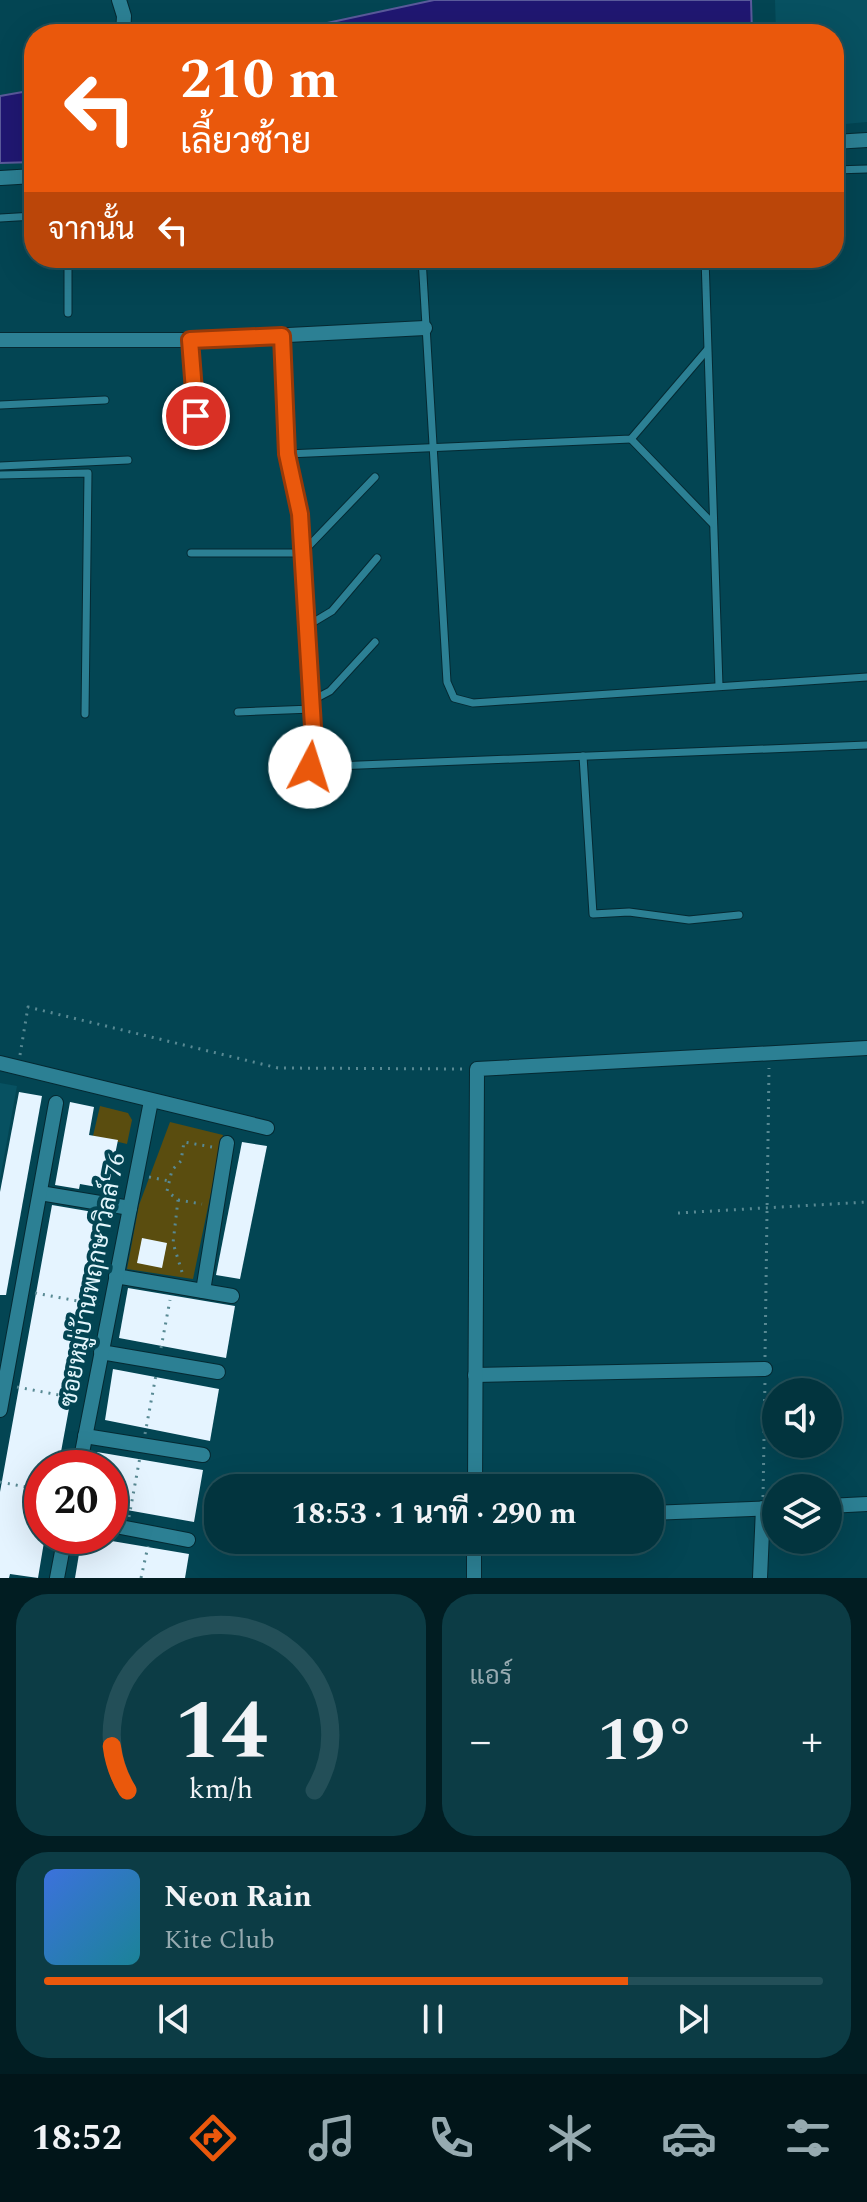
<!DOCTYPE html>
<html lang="th">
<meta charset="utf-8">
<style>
:root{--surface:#02343e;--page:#0c3c45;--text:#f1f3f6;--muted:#96aab0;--line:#234f58;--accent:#ea580c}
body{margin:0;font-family:Spectral,Sarabun,serif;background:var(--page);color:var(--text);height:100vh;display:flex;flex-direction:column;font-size:30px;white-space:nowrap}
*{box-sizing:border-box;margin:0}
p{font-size:26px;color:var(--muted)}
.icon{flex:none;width:44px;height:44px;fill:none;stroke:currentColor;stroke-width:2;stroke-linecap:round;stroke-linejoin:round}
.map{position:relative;height:1578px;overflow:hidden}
.details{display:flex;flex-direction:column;gap:16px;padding:16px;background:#011d22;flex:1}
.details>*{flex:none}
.top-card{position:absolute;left:24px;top:24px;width:820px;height:244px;border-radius:32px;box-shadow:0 8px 32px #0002,0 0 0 2px var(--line);background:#ea580c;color:#fff;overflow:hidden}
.controls{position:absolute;left:762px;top:1378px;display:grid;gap:16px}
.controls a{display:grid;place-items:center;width:80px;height:80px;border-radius:50%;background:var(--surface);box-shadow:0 8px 32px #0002,0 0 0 2px var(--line);font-size:40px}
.speed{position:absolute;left:24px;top:1450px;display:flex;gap:16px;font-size:40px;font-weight:700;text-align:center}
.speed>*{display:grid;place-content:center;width:104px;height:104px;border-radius:50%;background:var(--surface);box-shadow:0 8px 32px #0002,0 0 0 2px var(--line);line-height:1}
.speed .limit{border:12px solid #d22;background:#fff;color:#111}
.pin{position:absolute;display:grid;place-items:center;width:68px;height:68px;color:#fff;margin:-34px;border:4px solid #fff;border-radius:50%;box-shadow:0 2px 8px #0007}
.me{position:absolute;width:88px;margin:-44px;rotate:5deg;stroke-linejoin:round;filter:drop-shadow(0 0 6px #0008)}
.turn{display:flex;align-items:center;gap:28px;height:168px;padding:0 24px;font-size:36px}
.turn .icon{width:104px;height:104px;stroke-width:2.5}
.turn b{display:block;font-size:56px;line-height:68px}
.then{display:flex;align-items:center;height:76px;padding:0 24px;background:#0003;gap:16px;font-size:30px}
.big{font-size:60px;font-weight:700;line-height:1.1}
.details .tile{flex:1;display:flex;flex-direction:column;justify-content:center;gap:12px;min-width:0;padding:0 28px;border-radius:32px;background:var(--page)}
.details .dial{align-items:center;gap:0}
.dial svg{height:208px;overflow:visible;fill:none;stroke:var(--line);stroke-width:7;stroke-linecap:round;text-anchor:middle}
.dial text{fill:var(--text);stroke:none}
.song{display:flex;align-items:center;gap:24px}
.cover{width:96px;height:96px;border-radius:12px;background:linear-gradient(135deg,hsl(220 70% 55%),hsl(190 70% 35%))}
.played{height:8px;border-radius:4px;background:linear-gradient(90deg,var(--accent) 75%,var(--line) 75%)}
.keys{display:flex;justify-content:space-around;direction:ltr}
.heat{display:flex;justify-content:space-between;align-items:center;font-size:44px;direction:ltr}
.details .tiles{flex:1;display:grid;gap:16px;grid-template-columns:1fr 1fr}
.tile:last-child{grid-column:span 2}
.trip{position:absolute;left:204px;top:1474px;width:460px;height:80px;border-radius:32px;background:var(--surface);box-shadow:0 8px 32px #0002,0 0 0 2px var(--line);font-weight:700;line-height:80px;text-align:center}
.tab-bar{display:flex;height:128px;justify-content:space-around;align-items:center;background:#011519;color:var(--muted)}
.tab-bar .icon{width:56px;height:56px}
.tab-bar .selected{color:var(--accent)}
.tab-bar b{font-size:36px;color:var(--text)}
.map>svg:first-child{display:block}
</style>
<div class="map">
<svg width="867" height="1578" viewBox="0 0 867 1578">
<rect width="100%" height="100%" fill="#034553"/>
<g fill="#075161">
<polygon points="775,0 867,0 867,122 834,125 834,34 776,34"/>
<polygon points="0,1083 17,1086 0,1179"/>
</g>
<g fill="#5a4d0f">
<polygon points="100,1106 128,1113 132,1120 127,1144 93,1136"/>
<polygon points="170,1122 223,1135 193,1279 127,1269 139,1205"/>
</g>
<g fill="#201772" stroke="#5a5a9b" stroke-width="2">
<polygon points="434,0 751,0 752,34 276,34"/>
<polygon points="34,90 34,162 0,163 0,96"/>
</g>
<g fill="#e5f4ff">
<polygon points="19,1092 42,1096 6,1295 0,1295 0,1192"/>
<polygon points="70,1102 94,1107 89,1135 118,1140 108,1189 80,1184 79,1189 55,1185"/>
<polygon points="242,1142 267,1146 240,1279 216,1275"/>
<polygon points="52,1205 105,1214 58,1468 42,1468 42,1536 45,1536 38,1578 10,1574 9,1578 0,1578 0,1492"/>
<polygon points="142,1238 167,1243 162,1268 137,1263"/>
<polygon points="128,1288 235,1306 226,1358 119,1338"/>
<polygon points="113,1369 219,1389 210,1441 105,1420"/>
<polygon points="97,1452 203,1470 194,1522 110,1507 110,1468 95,1468"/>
<polygon points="82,1536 189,1554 185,1578 75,1578"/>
</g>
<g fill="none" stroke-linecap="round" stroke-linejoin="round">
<g stroke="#052932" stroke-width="9">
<g id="service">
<polyline points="834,170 867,169"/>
<polyline points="0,218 34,216"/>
<polyline points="68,258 68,313"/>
<polyline points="422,258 447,682 454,698 473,703 867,677"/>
<polyline points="705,258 719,686"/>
<polyline points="282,336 287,454 300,514 313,727 310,767 867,745"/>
<polyline points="190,340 198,441"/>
<polyline points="0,405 105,400"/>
<polyline points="631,439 713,524"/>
<polyline points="287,454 631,439 707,350"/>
<polyline points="0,466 128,460"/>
<polyline points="0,475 88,473 85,714"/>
<polyline points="191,553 302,553 375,477"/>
<polyline points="307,626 332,611 377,558"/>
<polyline points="311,701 330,691 375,642"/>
<polyline points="238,712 312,709"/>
<polyline points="583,756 593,914 629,912 689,920 739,915"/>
</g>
</g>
<g stroke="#052932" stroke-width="16">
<g id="minor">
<polyline points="119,0 124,16 123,34"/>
<polyline points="104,31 105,34"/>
<polyline points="834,142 867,140"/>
<polyline points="1,178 34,176"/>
<polyline points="0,340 190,340 425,328"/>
<polyline points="0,1063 267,1128"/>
<polyline points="40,1193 130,1208"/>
<polyline points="116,1276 232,1296"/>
<polyline points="203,1291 227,1143"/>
<polyline points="101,1352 218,1372"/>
<polyline points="475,1375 765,1369"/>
<polyline points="0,1410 56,1103"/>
<polyline points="85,1436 203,1455"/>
<polyline points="79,1468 151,1101"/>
<polyline points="475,1488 477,1069 867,1048"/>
<polyline points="828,1506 867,1504"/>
<polyline points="650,1513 776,1508"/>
<polyline points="110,1525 188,1540"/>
<polyline points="57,1578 65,1536"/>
<polyline points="474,1578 474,1540"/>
<polyline points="760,1578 763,1508"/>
</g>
</g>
<g stroke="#588993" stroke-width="3" stroke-dasharray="2 6" stroke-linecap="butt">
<polyline points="20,1055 28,1007 278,1068 465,1069"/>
<polyline points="149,1177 169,1181"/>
<polyline points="178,1200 202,1204"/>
<polyline points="678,1213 867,1202"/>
<polyline points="182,1272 173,1243 178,1200 167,1191 172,1170 181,1161 184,1142 212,1147"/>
<polyline points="35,1293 99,1305"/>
<polyline points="161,1348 170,1300"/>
<polyline points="765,1357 769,1068"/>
<polyline points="17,1387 80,1399"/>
<polyline points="145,1434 156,1375"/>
<polyline points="0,1482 42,1490"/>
<polyline points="763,1497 765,1380"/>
<polyline points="129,1517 140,1457"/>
<polyline points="141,1578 148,1546"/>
</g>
<use href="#service" stroke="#2c8094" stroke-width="7"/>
<use href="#minor" stroke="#2c8094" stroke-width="14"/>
</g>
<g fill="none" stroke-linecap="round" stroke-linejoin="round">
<g stroke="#983908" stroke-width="20">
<polyline id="route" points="196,416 190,340 282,336 287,454 300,514 313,727 310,767"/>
</g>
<use href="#route" stroke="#ea580c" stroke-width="14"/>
</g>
<g text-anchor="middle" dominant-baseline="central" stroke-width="8" stroke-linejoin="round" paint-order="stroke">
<g font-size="24" fill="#e3f6fc" stroke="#034553">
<text transform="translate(93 1280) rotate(-79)">ซอยหมู่บ้านพฤกษาวิลล์ 76</text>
</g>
</g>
</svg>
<div class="controls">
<a><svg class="icon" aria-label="sound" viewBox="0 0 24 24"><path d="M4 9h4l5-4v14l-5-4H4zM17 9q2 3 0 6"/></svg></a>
<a><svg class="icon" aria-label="layers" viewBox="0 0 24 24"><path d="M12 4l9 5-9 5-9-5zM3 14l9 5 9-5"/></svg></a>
</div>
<div class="speed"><div class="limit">20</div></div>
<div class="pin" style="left:196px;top:416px;background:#d93025"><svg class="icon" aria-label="arrive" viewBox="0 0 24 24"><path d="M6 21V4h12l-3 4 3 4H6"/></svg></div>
<svg class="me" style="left:310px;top:767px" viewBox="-20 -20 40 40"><circle r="19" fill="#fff"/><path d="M0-13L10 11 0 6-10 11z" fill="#ea580c"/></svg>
<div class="trip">18:53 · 1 นาที · 290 m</div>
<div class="top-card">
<div class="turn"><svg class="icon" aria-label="left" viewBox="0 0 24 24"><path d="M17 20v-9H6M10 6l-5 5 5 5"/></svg><div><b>210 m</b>เลี้ยวซ้าย</div></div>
<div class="then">จากนั้น<svg class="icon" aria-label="left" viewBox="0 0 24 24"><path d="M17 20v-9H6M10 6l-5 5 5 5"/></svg></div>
</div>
</div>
<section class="details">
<div class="tiles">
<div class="tile dial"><svg viewBox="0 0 100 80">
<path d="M14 69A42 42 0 1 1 86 69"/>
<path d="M14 69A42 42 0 0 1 8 52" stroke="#ea580c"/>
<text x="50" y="56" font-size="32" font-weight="700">14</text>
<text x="50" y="72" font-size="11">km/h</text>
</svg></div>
<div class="tile"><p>แอร์</p>
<div class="heat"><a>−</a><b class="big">19°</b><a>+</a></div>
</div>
<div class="tile">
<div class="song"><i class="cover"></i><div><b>Neon Rain</b><p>Kite Club</p></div></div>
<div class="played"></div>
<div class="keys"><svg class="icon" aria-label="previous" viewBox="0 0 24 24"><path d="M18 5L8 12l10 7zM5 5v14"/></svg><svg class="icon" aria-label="pause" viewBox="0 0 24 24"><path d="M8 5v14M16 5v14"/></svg><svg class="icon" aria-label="next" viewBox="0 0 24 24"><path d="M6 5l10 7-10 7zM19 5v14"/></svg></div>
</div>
</div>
</section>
<nav class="tab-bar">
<b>18:52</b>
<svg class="icon selected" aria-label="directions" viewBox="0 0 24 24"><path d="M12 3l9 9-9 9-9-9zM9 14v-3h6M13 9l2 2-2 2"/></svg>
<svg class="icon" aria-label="music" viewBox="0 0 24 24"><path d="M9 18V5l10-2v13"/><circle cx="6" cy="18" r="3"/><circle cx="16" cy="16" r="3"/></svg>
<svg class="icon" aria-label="phone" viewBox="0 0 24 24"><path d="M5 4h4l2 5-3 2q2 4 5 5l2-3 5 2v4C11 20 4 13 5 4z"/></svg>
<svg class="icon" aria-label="climate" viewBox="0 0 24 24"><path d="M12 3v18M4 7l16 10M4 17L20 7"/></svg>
<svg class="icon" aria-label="car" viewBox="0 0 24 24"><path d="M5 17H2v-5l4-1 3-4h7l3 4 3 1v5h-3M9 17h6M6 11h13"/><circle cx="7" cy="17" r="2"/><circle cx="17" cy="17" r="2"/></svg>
<svg class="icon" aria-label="filters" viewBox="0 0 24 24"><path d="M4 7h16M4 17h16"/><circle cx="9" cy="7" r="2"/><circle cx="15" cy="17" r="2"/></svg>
</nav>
